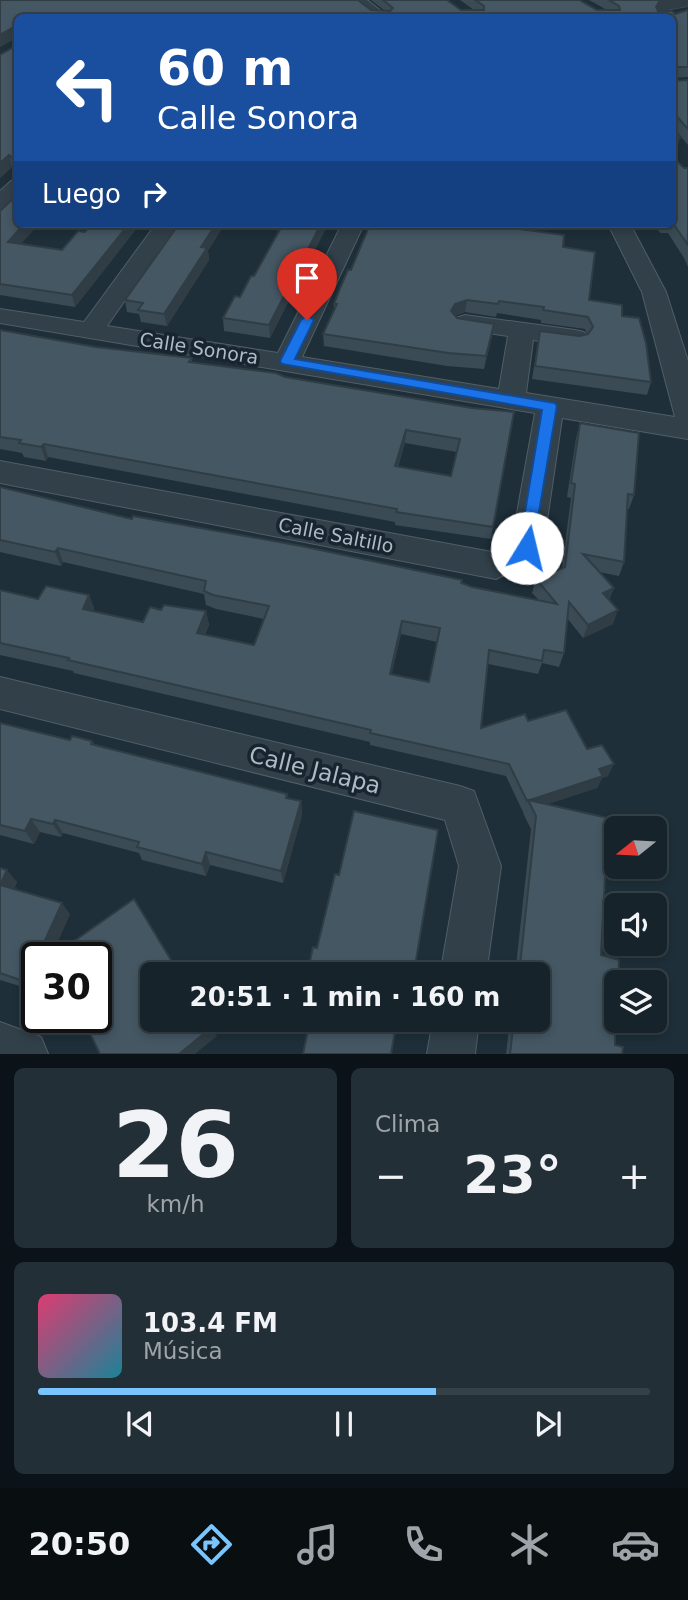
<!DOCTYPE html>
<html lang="es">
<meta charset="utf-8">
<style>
:root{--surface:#16232b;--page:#232f37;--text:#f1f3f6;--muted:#9ea4a9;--line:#354047;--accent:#79c6ff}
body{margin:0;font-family:"DejaVu Sans",sans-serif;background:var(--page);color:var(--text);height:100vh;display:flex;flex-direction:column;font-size:26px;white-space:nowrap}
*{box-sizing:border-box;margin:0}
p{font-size:23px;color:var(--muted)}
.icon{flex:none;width:38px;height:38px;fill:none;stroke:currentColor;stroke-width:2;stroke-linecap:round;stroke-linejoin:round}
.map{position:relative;height:1054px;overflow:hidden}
.panel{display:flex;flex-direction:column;gap:14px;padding:14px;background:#0c1318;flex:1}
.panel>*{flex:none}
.hud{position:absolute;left:14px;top:14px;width:662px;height:214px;border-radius:10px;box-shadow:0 4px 10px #0003,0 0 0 2px var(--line);background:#1a4fa0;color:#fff;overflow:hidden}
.needle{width:46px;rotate:252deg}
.fabs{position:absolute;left:604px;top:816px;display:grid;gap:14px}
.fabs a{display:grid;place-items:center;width:63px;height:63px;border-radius:10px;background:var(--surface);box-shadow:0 4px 10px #0003,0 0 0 2px var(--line);font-size:35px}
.speed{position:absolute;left:21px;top:942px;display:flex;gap:14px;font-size:35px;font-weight:700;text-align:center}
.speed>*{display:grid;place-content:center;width:91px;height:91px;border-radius:50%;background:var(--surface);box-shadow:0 4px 10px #0003,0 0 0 2px var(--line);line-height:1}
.speed .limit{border:4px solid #111;border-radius:10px;background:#fff;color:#111}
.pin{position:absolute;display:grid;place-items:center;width:60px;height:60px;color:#fff;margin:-72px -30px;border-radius:50% 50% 50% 0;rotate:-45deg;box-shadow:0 0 7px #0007}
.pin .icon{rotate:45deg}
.me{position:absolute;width:77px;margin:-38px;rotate:9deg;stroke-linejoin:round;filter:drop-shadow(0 0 5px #0008)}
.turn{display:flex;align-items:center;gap:24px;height:147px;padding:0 28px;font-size:32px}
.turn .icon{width:91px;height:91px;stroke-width:2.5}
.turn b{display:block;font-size:49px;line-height:60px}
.then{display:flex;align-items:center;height:66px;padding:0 28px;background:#0003;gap:14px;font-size:26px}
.big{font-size:52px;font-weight:600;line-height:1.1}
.panel .tile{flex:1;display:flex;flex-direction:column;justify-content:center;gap:10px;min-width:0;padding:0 24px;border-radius:10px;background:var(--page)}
.panel .dial{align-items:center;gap:0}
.dial b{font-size:91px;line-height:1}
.song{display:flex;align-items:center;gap:21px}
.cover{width:84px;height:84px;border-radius:10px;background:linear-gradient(135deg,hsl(340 70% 55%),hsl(190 70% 35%))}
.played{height:7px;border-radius:4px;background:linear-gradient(90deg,var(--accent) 65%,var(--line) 65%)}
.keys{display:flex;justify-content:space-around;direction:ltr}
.heat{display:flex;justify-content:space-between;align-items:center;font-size:38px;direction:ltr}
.panel .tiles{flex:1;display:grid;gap:14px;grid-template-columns:1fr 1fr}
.tile:last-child{grid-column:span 2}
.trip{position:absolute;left:140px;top:962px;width:410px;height:70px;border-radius:10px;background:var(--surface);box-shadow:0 4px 10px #0003,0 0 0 2px var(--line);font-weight:600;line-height:70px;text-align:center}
.dock{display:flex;height:112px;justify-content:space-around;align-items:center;background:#090e11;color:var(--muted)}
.dock .icon{width:49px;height:49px}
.dock .selected{color:var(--accent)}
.dock b{font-size:32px;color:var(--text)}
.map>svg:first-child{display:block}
</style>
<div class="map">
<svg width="688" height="1054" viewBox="0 0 688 1054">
<rect width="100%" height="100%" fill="#1e2f39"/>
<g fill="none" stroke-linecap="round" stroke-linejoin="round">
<g stroke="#505e67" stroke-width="2">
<g id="minor">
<polygon points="349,0 367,0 390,18 372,18"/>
<polygon points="18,179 18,197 8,208 0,209 0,191 11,181"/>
<polygon points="156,224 178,224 107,326 278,353 342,224 364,224 302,357 499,389 508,336 456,328 452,323 456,318 465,315 575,330 584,332 588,338 584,344 575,346 533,340 526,393 675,417 642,292 608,224 630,224 666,292 688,361 688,439 562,418 543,548 538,557 496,579 0,483 0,461 492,552 512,541 535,413 0,323 0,309 84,322"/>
<polygon points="0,677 460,786 474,791 501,866 486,975 440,975 459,866 445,820 0,709"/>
<polygon points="433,1020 479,1020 475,1054 427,1054"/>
<polygon points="0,1022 41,1037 48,1054 0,1054"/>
</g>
</g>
<use href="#minor" fill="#32404a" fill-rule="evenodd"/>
</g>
<g fill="#3a4b55" fill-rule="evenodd">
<polygon points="0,0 384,10 371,0 447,0 461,10 474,10 460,0 579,0 597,10 607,10 589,0 688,0 688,7 666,11 675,14 688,10 688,77 673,78 673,81 688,80 688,145 677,132 677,150 673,150 674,158 684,168 688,168 688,267 684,258 668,233 660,233 654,224 672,224 672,18 18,18 18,172 12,167 0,178 17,45 16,38 0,47"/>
<polygon points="0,212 39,224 21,243 62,250 85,232 91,224 140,224 75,307 0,295"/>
<polygon points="283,224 328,224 270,338 224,331 223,318 240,297 254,276"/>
<polygon points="520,224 564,224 563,230"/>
<polygon points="563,247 589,300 622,316 651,382 647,395 532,379 540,331 579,336 587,334 585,329 541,323 541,320 497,313 496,317 465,312 455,316 457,318 492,336 484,369 447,366 324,346 323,334 334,310 334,304 351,270"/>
<polygon points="208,251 209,260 167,326 141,322 139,314 127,312 125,300"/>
<path d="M0 330 96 347 192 358V362L472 408 514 412 491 539 395 525V522L48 457 46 461 24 457 22 453 0 449ZM405 443 457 452 451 476 398 467Z"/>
<path d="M580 423 634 495 629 509H627L624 562 619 576 599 572 614 588 609 600 613 624 583 638 567 618 564 653 559 667 542 663 538 674 488 664 481 728 528 721 587 749 608 776 602 778 597 788 547 804 601 955 615 1045 622 1054H506L510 1020H537V975H515L531 829 523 813 524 812H523L506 776 370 745V742L74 673 73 671 0 655V590L38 599 89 595 94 608 93 611 143 622 161 610 206 611 209 625 205 635 254 645 264 619 216 609 206 605 204 594 63 562 61 566 0 552V487L132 519 461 583 472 587 539 600 532 593 536 579 562 568 571 498 567 497 576 438ZM401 634 437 642 429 682 391 675Z"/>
<polygon points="0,723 70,740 92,741 94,744 287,794 288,799 301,801 302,815 283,883 210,865 206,876 142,860 139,853 63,833 61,837 40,832 34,844 0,835"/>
<polygon points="438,830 414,975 307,975 317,948 339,875"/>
<polygon points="0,868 17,882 14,889 70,914 36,991 0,980"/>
</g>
<g fill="#303d45">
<polygon points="672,0 688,0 688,6 656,12 656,7 659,2"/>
<polygon points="16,26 18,37 0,47 0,35"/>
<polygon points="680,138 677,150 672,151 673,140"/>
<polygon points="9,155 12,167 0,178 0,163"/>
<polygon points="24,224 39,224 12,254 8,242"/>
<polygon points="129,224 140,224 75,307 72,295"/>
<polygon points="216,224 225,224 208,251 209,260 167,326 164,314 201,247"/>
<polygon points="321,224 328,224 270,338 269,325"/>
<polygon points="467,300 465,312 454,316 451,311 455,304"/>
<polygon points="494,324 492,336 484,369 486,356"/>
<polygon points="406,430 405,443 394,479 395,466"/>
<polygon points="44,444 48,457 46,461 41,447"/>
<polygon points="58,548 63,562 61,566 55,552"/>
<polygon points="614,588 608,602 603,593"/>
<polygon points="89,595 94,608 88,622 83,609"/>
<polygon points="618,610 613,624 583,638 588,625"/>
<polygon points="206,611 209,625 200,646 197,633"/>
<polygon points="402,621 401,634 389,687 390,674"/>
<polygon points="614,764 608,776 602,778 597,788 533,809 529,800 599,769"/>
<polygon points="301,801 302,815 283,883 281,871"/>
<polygon points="31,819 40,832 34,844 25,831"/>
<polygon points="55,820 63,833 61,837 53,824"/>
<polygon points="206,852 210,865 206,876 202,864"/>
<polygon points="7,870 17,882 10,897 0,886"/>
<polygon points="62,903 70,914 51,957 37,957"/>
<polygon points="37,959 37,990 36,991 26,982"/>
<polygon points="210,1020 226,1020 214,1030 217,1036 195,1054 179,1054"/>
</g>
<g fill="#445763" stroke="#303d45" stroke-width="2" fill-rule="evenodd">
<polygon points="0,0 358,0 371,10 390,11 393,8 383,0 447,0 461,10 484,10 484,6 475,0 579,0 597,10 620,10 619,6 609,0 672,0 659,2 656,7 658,11 672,11 675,14 688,10 688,67 673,67 673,81 688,80 688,129 672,111 672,18 18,18 18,163 9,155 0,163 0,55 17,45 16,26 0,35"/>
<polygon points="672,120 680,138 673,140 674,158 684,168 688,168 688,245 672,222"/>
<polygon points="18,194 18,224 24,224 8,242 62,250 78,231 85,232 91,224 129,224 72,295 0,284 0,211"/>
<polygon points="179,224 216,224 201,247 207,248 164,314 138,310 143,303 125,300"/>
<polygon points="283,224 321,224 269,325 223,318 235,296 240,297 251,276 254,276"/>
<polygon points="370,224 482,224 564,235 563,247 595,252 589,300 622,305 622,316 639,318 646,343 651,382 535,366 540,331 579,336 588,334 593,327 588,317 543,310 544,307 499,301 498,304 467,300 455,304 451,311 457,318 494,324 486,356 448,353 323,334 337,304 334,304 340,288 348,270 351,270"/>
<path d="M0 330 96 347 192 358 189 362 276 373 285 377 472 408 514 412 493 527 396 512 397 509 44 444 41 447 19 443 21 440 0 437ZM406 430 460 439 451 476 395 466Z"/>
<path d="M580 423 639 433 634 495 628 494 624 562 583 554 614 588 603 593 618 610 588 625 569 602 564 653 544 650 542 661 489 650 481 728 525 714 528 721 566 710 587 749 602 745 614 764 599 769 603 776 527 801 509 764 370 733 371 730 68 660 69 658 0 643V590L38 599 46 586 89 595 83 609 143 622 150 607 161 610 164 605 206 611 197 633 254 645 269 606 213 595 204 591 206 581 58 548 55 552 0 540V487L132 519 133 516 301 546 462 580 461 583 472 587 557 604 536 579 565 567 575 484 571 483ZM402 621 440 628 429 682 390 674Z"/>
<polygon points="0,723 70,740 72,736 92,741 91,744 287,794 286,798 301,801 281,871 206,852 202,864 137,847 139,842 55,820 53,824 31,819 25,831 0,825"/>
<polygon points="528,800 608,818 601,955 619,960 618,982 616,982 615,1045 623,1047 622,1054 510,1054 514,1020 537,1020 537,975 519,975 536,816"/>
<polygon points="354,811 438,830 414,972 406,970 405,975 307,975 313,947 317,948 335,874 339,875"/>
<polygon points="0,868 7,870 0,885"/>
<polygon points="0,885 62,903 26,982 0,973"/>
<polygon points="134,899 180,975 152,975 152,1020 210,1020 209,1021 212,1027 179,1054 100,1054 89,1031 91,1029 85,1017 96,1017 96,957 53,956"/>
<polygon points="209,968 214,975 200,975"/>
<polygon points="310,1020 397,1020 391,1054 303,1054"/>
</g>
<polygon fill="#1a73e8" stroke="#114b97" stroke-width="2" points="307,316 314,320 295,359 555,403 557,406 532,553 527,554 519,548 542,410 282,364 280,361 301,320"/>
<g text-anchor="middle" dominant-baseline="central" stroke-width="7" stroke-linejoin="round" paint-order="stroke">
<g font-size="19" fill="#acbbc6" stroke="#18252e">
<text transform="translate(199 348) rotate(9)">Calle Sonora</text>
<text transform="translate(336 535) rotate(11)">Calle Saltillo</text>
</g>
<g font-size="23" fill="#acbbc6" stroke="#18252e">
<text transform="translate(315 770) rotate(14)">Calle Jalapa</text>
</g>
</g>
</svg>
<div class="fabs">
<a><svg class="needle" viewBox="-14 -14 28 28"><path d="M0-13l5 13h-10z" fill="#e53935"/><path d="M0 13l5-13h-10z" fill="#9ea4a9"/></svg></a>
<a><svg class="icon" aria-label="sound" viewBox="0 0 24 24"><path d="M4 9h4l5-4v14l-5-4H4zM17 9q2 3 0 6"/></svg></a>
<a><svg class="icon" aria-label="layers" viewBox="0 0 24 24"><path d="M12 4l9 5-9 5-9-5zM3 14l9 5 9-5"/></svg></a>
</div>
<div class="speed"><div class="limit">30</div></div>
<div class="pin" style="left:307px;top:320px;background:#d93025"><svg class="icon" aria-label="arrive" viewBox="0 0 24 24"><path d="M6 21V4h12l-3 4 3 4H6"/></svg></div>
<svg class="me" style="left:527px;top:548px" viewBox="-20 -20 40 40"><circle r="19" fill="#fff"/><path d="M0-13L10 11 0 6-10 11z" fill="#1a73e8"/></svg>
<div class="trip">20:51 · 1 min · 160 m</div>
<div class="hud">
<div class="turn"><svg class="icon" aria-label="left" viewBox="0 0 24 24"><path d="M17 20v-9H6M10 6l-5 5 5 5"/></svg><div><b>60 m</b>Calle Sonora</div></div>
<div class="then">Luego<svg class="icon" aria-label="right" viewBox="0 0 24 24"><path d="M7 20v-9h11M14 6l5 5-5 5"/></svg></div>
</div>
</div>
<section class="panel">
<div class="tiles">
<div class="tile dial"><b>26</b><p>km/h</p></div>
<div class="tile"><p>Clima</p>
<div class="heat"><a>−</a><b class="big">23°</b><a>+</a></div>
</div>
<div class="tile">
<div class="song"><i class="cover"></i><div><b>103.4 FM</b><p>Música</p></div></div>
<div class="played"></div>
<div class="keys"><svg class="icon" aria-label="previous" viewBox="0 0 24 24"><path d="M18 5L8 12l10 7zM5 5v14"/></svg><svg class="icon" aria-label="pause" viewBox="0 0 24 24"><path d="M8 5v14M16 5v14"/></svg><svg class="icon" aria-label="next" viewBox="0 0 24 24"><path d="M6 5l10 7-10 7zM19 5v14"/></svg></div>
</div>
</div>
</section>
<nav class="dock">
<b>20:50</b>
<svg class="icon selected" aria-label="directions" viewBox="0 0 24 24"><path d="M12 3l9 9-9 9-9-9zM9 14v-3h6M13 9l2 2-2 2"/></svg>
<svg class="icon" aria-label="music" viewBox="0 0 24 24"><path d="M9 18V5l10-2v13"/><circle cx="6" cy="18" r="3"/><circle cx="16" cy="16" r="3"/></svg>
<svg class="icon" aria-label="phone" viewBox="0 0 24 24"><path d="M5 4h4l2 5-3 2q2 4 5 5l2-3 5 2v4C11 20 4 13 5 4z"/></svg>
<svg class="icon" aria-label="climate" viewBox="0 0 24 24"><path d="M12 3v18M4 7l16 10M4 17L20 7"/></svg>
<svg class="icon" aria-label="car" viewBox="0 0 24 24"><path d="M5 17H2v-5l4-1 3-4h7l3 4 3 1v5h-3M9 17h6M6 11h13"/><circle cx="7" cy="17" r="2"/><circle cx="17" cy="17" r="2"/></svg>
</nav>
